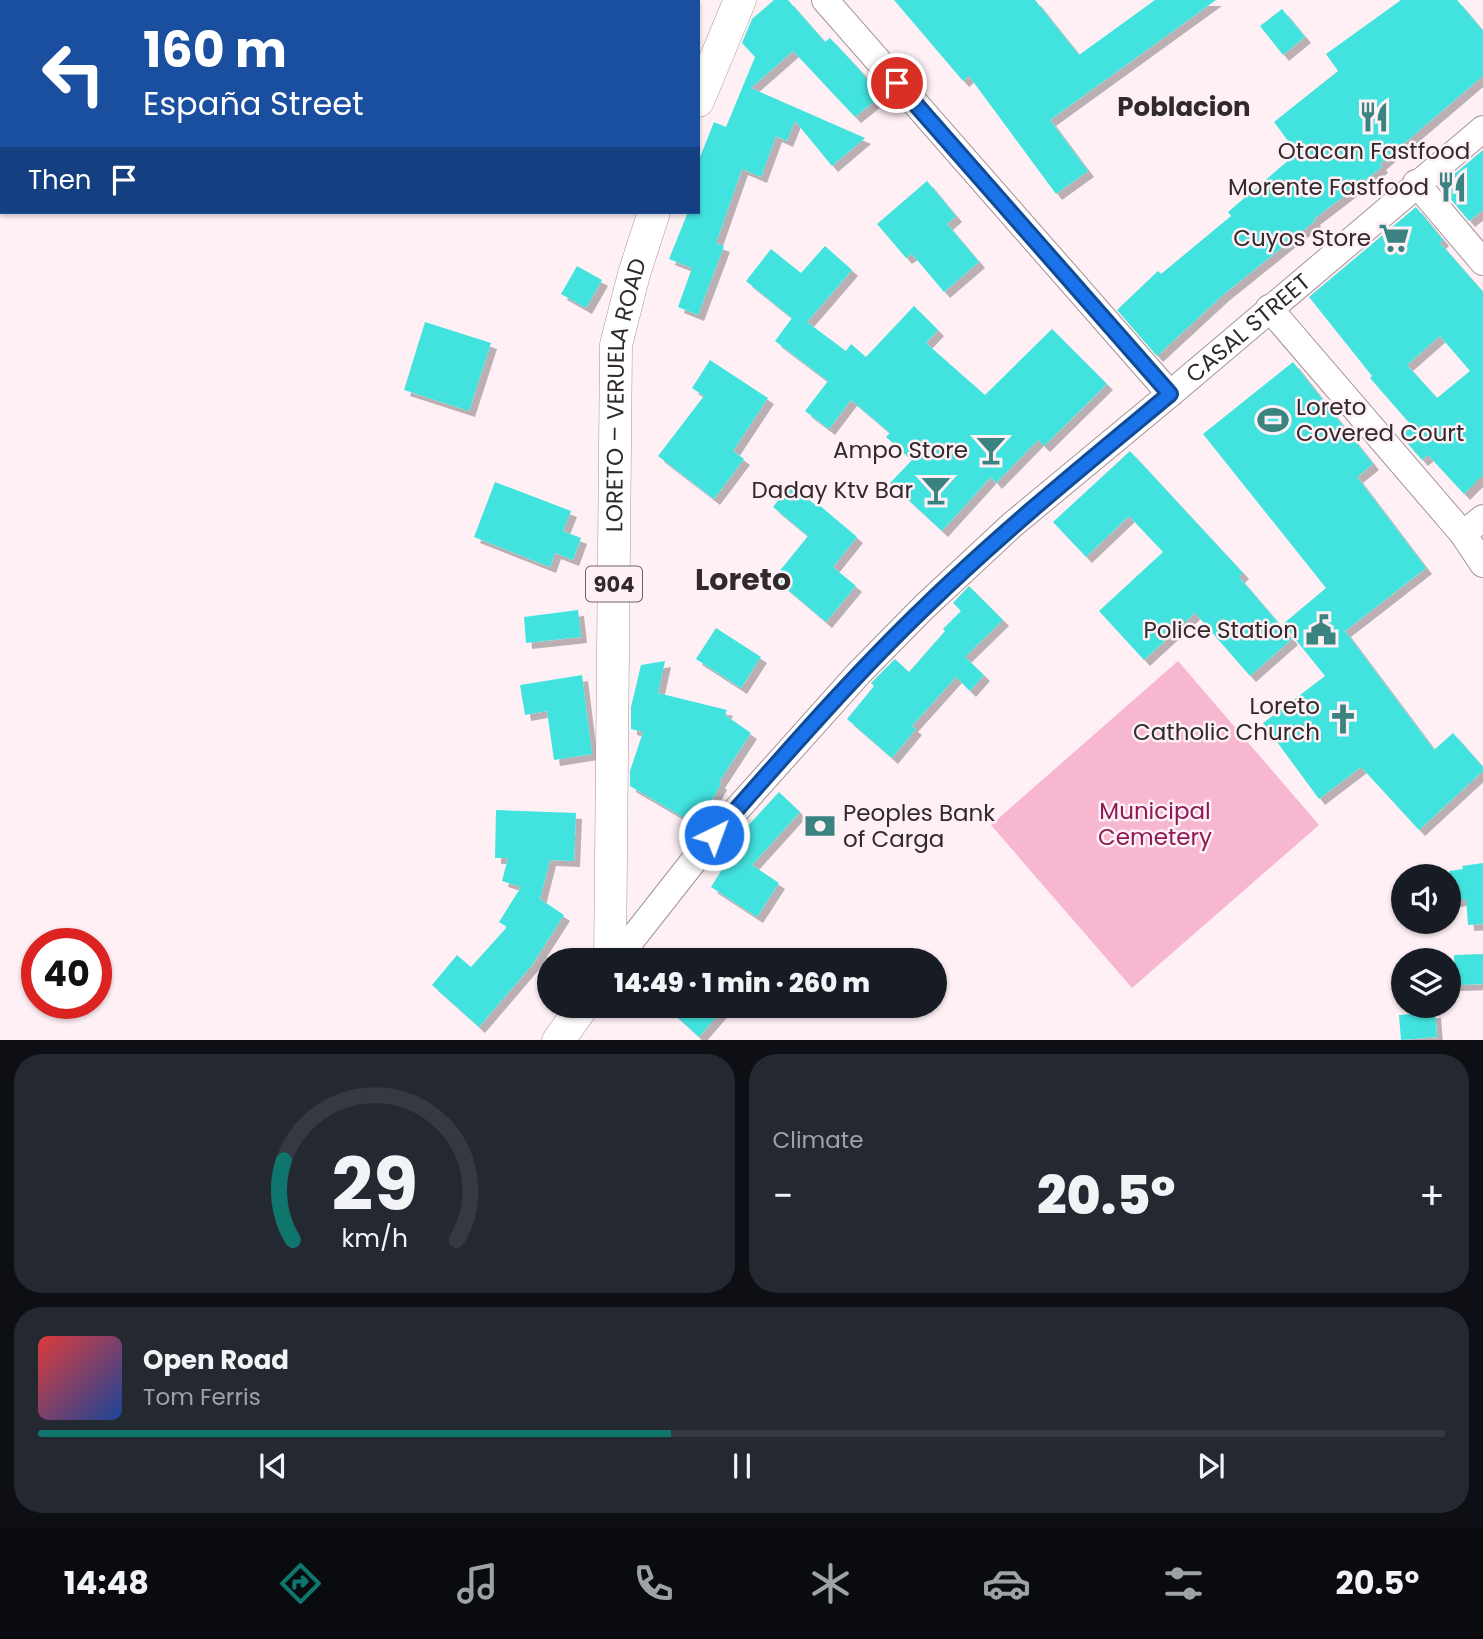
<!DOCTYPE html>
<meta charset="utf-8">
<style>
:root{--surface:#171b24;--page:#242831;--text:#f1f3f6;--muted:#9ea1a6;--line:#363941;--accent:#0f766e}
body{margin:0;font-family:Poppins,sans-serif;background:var(--page);color:var(--text);height:100vh;display:flex;flex-direction:column;font-size:26px;white-space:nowrap}
*{box-sizing:border-box;margin:0}
p{font-size:23px;color:var(--muted)}
.icon{flex:none;width:38px;height:38px;fill:none;stroke:currentColor;stroke-width:2;stroke-linecap:round;stroke-linejoin:round}
.map{position:relative;height:1040px;overflow:hidden}
.details{display:flex;flex-direction:column;gap:14px;padding:14px;background:#0d0f14;flex:1}
.details>*{flex:none}
.banner{position:absolute;left:0px;top:0px;width:700px;height:214px;box-shadow:0 2px 5px #0004;background:#1a4fa0;color:#fff;overflow:hidden}
.tools{position:absolute;left:1391px;top:864px;display:grid;gap:14px}
.tools a{display:grid;place-items:center;width:70px;height:70px;border-radius:50%;background:var(--surface);box-shadow:0 2px 5px #0004;font-size:35px}
.speed{position:absolute;left:21px;top:928px;display:flex;gap:14px;font-size:35px;font-weight:700;text-align:center}
.speed>*{display:grid;place-content:center;width:91px;height:91px;border-radius:50%;background:var(--surface);box-shadow:0 2px 5px #0004;line-height:1}
.speed .limit{border:10px solid #d22;background:#fff;color:#111}
.pin{position:absolute;display:grid;place-items:center;width:60px;height:60px;color:#fff;margin:-30px;border:4px solid #fff;border-radius:50%;box-shadow:0 2px 7px #0007}
.me{position:absolute;width:77px;margin:-38px;rotate:42deg;stroke-linejoin:round;filter:drop-shadow(0 0 5px #0008)}
.turn{display:flex;align-items:center;gap:24px;height:147px;padding:0 28px;font-size:32px}
.turn .icon{width:91px;height:91px;stroke-width:2.5}
.turn b{display:block;font-size:49px;line-height:60px}
.then{display:flex;align-items:center;height:66px;padding:0 28px;background:#0003;gap:14px;font-size:26px}
.big{font-size:52px;font-weight:800;line-height:1.1}
.details .card{flex:1;display:flex;flex-direction:column;justify-content:center;gap:10px;min-width:0;padding:0 24px;border-radius:28px;background:var(--page)}
.details .dial{align-items:center;gap:0}
.dial svg{height:182px;overflow:visible;fill:none;stroke:var(--line);stroke-width:7;stroke-linecap:round;text-anchor:middle}
.dial text{fill:var(--text);stroke:none}
.song{display:flex;align-items:center;gap:21px}
.cover{width:84px;height:84px;border-radius:10px;background:linear-gradient(135deg,hsl(0 70% 55%),hsl(220 70% 35%))}
.played{height:7px;border-radius:4px;background:linear-gradient(90deg,var(--accent) 45%,var(--line) 45%)}
.keys{display:flex;justify-content:space-around;direction:ltr}
.heat{display:flex;justify-content:space-between;align-items:center;font-size:38px;direction:ltr}
.details .tiles{flex:1;display:grid;gap:14px;grid-template-columns:1fr 1fr}
.card:last-child{grid-column:span 2}
.trip{position:absolute;left:537px;top:948px;width:410px;height:70px;border-radius:35px;background:var(--surface);box-shadow:0 2px 5px #0004;font-weight:800;line-height:70px;text-align:center}
.dock{display:flex;height:112px;justify-content:space-around;align-items:center;background:#090b0e;color:var(--muted)}
.dock .icon{width:49px;height:49px}
.dock .on{color:var(--accent)}
.dock b{font-size:32px;color:var(--text)}
.map>svg:first-child{display:block}
</style>
<div class="map">
<svg width="1483" height="1041" viewBox="0 0 1483 1041">
<defs>
<filter id="shadow"><feDropShadow dx="6" dy="6" stdDeviation="0" flood-color="#0004"/></filter>
</defs>
<rect width="100%" height="100%" fill="#fef0f5"/>
<polygon fill="#f8b7d0" points="1178,661 1319,825 1132,988 991,825"/>
<g fill="#43e3de" fill-rule="evenodd" filter="url(#shadow)">
<polygon points="774,0 788,0 825,42 830,38 859,69 880,97 855,117 793,51 751,88 865,138 832,166 795,121 787,141 776,136 761,177 742,169 716,243 724,246 698,315 678,307 692,268 669,259 688,212 698,212 698,162 714,122 726,127 755,57 742,43 752,19"/>
<polygon points="894,0 1035,0 1079,55 1155,0 1216,0 1050,120 1088,171 1056,194 969,76 963,81"/>
<polygon points="1401,0 1457,0 1483,31 1483,76 1380,164 1382,167 1314,219 1315,221 1223,295 1157,356 1117,310 1158,271 1161,274 1231,216 1228,212 1297,153 1274,122 1338,71 1326,54"/>
<polygon points="1282,9 1305,37 1283,55 1260,26"/>
<polygon points="1483,150 1483,210 1469,221 1440,186"/>
<polygon points="927,181 956,216 947,224 979,262 944,292 912,254 906,258 877,224"/>
<path d="M1416 207 1443 240 1440 243 1483 292V475L1464 494 1428 455 1422 460 1400 435 1411 425 1370 378 1372 376 1309 297ZM1440 336 1470 371 1437 398 1407 365Z"/>
<polygon points="825,246 852,270 807,322 846,351 851,344 866,357 914,306 938,330 926,343 985,395 1052,329 1107,384 1044,446 1038,440 996,483 991,477 942,531 890,483 912,460 886,437 890,433 851,400 829,429 805,411 828,381 775,341 792,318 746,281 771,249 801,273"/>
<polygon points="577,266 602,280 586,308 561,294"/>
<polygon points="425,322 491,343 469,411 404,390"/>
<polygon points="710,360 768,398 733,451 744,459 714,499 658,456 704,396 692,388"/>
<polygon points="1293,362 1373,464 1357,477 1426,568 1345,631 1434,750 1453,733 1483,767 1483,771 1419,830 1361,767 1319,799 1263,723 1325,676 1283,624 1326,588 1203,434"/>
<polygon points="1130,451 1243,573 1239,577 1292,639 1250,676 1195,613 1144,660 1099,611 1163,552 1129,516 1086,557 1053,522"/>
<polygon points="495,482 571,511 563,531 581,538 573,560 555,553 550,567 474,537"/>
<polygon points="790,485 817,506 818,504 857,537 833,567 856,586 826,622 774,578 808,536 773,507"/>
<polygon points="969,586 1003,620 965,657 984,675 970,691 956,677 912,726 916,729 892,758 847,719 874,686 871,683 895,659 909,672 945,631 943,629 961,611 953,603"/>
<polygon points="578,610 581,637 526,643 524,617"/>
<polygon points="716,628 761,657 741,688 696,659"/>
<polygon points="665,661 658,693 727,710 725,715 751,733 719,782 721,784 698,826 630,786 630,771 643,732 631,729 631,707 641,665"/>
<polygon points="582,675 592,754 554,760 547,711 525,715 520,685"/>
<polygon points="779,792 800,812 752,865 779,883 757,917 711,887 746,831 744,830"/>
<polygon points="496,810 576,813 574,861 550,860 540,899 564,915 532,965 479,1027 432,985 457,955 471,967 507,927 499,922 521,887 502,881 508,858 495,858"/>
<polygon points="1483,863 1483,924 1468,925 1466,899 1449,902 1449,871 1463,869 1462,866"/>
<polygon points="1483,954 1483,984 1455,985 1454,955"/>
<polygon points="665,1006 726,1006 699,1037"/>
<polygon points="1435,1012 1437,1037 1401,1040 1399,1015"/>
</g>
<g fill="none" stroke-linecap="round" stroke-linejoin="round">
<g stroke="#a3949a" stroke-width="28">
<g id="minor">
<polyline points="825,0 1170,394"/>
<polyline points="1416,183 1483,262"/>
<polyline points="1269,308 1463,534 1483,564"/>
<polyline points="1463,534 1483,518"/>
<path id="s1" d="M615 961 714 835 859 673 924 607 1012 525 1170 394 1483 129"/>
</g>
</g>
<g stroke="#a3949a" stroke-width="33">
<g id="major">
<polyline points="698,101 740,0"/>
<path id="s2" d="M610 961 616 345 634 274 654 212"/>
<polyline points="558,1041 583,1006"/>
</g>
</g>
<use href="#minor" stroke="#fff" stroke-width="26"/>
<use href="#major" stroke="#fff" stroke-width="32"/>
</g>
<g fill="none" stroke-linecap="round" stroke-linejoin="round">
<g stroke="#114b97" stroke-width="18">
<path id="route" d="M714 835C783 757 851 678 926 606 1003 531 1087 463 1170 394L897 83"/>
</g>
<use href="#route" stroke="#1a73e8" stroke-width="12"/>
</g>
<defs>
<g id="restaurant-bare" transform="scale(2.415)"><path d="M-5-6h1v4h1v-4h1v4h1v-4h1v5L-1.5 .5V6h-2V.5L-5-1ZM5-6V6H3V1.5H1.5Q1.5-4 5-6Z" fill="#3b8380" stroke="#fef0f5" stroke-width="2.5" paint-order="stroke"/></g>
<g id="supermarket-bare" transform="scale(2.415)"><path d="M-6-5.5h2.5l.6 2H6L4.5 2H-2.5L-4.4-4H-6ZM-1.5 3.2a1.3 1.3 0 1 0 .1 0ZM3 3.2a1.3 1.3 0 1 0 .1 0Z" fill="#3b8380" stroke="#fef0f5" stroke-width="2.5" paint-order="stroke"/></g>
<g id="stadium-bare" transform="scale(2.415)"><path d="M0-5a6.5 5 0 1 0 0 10a6.5 5 0 1 0 0-10ZM-3.5-1.8h7v3.6h-7Z" fill="#3b8380" stroke="#fef0f5" stroke-width="2.5" paint-order="stroke"/></g>
<g id="bar-bare" transform="scale(2.415)"><path d="M-6-5H6L.8 .8V4.5H3.5V6h-7V4.5H-.8V.8Z" fill="#3b8380" stroke="#fef0f5" stroke-width="2.5" paint-order="stroke"/></g>
<g id="civic-bare" transform="scale(2.415)"><path d="M-.6-6.5H3V-4.5H.6V-3L4-1V1h2V6H-6V1h2V-1L-.6-3ZM-1.2 2.5V6h2.4V2.5Z" fill="#3b8380" stroke="#fef0f5" stroke-width="2.5" paint-order="stroke"/></g>
<g id="church-bare" transform="scale(2.415)"><path d="M-1.2-6h2.4v3.5h3.3v2.4h-3.3V6h-2.4V-.1h-3.3v-2.4h3.3Z" fill="#3b8380" stroke="#fef0f5" stroke-width="2.5" paint-order="stroke"/></g>
<g id="bank-bare" transform="scale(2.415)"><path d="M-6-4H6V4H-6ZM0-2.3a2.3 2.3 0 1 0 0 4.6a2.3 2.3 0 1 0 0-4.6Z" fill="#3b8380" stroke="#fef0f5" stroke-width="2.5" paint-order="stroke"/></g>
</defs>
<g fill-rule="evenodd">
<use href="#restaurant-bare" x="1374" y="117"/>
<use href="#restaurant-bare" x="1452" y="187"/>
<use href="#supermarket-bare" x="1394" y="238"/>
<use href="#stadium-bare" x="1273" y="420"/>
<use href="#bar-bare" x="991" y="450"/>
<use href="#bar-bare" x="936" y="490"/>
<use href="#civic-bare" x="1321" y="630"/>
<use href="#church-bare" x="1343" y="719"/>
<use href="#bank-bare" x="820" y="826"/>
</g>
<g text-anchor="middle" dominant-baseline="central" stroke-width="5" stroke-linejoin="round" paint-order="stroke">
<rect fill="#fef0f5" stroke="#6e6569" stroke-width="2" x="586" y="566.5" width="56" height="35" rx="5"/>
<g font-size="21" font-weight="bold" fill="#312a2d">
<text x="614" y="584">904</text>
</g>
<g font-size="23" fill="#312a2d" stroke="#fef0f5" text-anchor="end">
<text x="1374" y="151" text-anchor="middle">Otacan Fastfood</text>
<text x="1429" y="187">Morente Fastfood</text>
<text x="1371" y="238">Cuyos Store</text>
<text x="1296" y="407" text-anchor="start">Loreto<tspan x="1296" dy="26">Covered Court</tspan></text>
<text x="968" y="450">Ampo Store</text>
<text x="913" y="490">Daday Ktv Bar</text>
<text x="1298" y="630">Police Station</text>
<text x="1320" y="706">Loreto<tspan x="1320" dy="26">Catholic Church</tspan></text>
<text x="843" y="813" text-anchor="start">Peoples Bank<tspan x="843" dy="26">of Carga</tspan></text>
</g>
<g font-size="23" fill="#312a2d" stroke="#fef0f5">
<text stroke="none"><textPath href="#s1" startOffset="898">CASAL STREET</textPath></text>
<text stroke="none"><textPath href="#s2" startOffset="567">LORETO – VERUELA ROAD</textPath></text>
</g>
<g font-size="23" fill="#8d1a57" stroke="#fef0f5">
<text x="1155" y="811">Municipal<tspan x="1155" dy="26">Cemetery</tspan></text>
</g>
<g font-size="26" font-weight="bold" fill="#312a2d" stroke="#fef0f5">
<text x="1184" y="107">Poblacion</text>
</g>
<g font-size="30" font-weight="bold" fill="#312a2d" stroke="#fef0f5">
<text x="743" y="579">Loreto</text>
</g>
</g>
</svg>
<div class="tools">
<a><svg class="icon" aria-label="sound" viewBox="0 0 24 24"><path d="M4 9h4l5-4v14l-5-4H4zM17 9q2 3 0 6"/></svg></a>
<a><svg class="icon" aria-label="layers" viewBox="0 0 24 24"><path d="M12 4l9 5-9 5-9-5zM3 14l9 5 9-5"/></svg></a>
</div>
<div class="speed"><div class="limit">40</div></div>
<div class="pin" style="left:897px;top:83px;background:#d93025"><svg class="icon" aria-label="arrive" viewBox="0 0 24 24"><path d="M6 21V4h12l-3 4 3 4H6"/></svg></div>
<svg class="me" style="left:714px;top:835px" viewBox="-20 -20 40 40"><circle r="17" fill="#1a73e8" stroke="#fff" stroke-width="3"/><path d="M0-11L8 9 0 5-8 9z" fill="#fff"/></svg>
<div class="trip">14:49 · 1 min · 260 m</div>
<div class="banner">
<div class="turn"><svg class="icon" aria-label="left" viewBox="0 0 24 24"><path d="M17 20v-9H6M10 6l-5 5 5 5"/></svg><div><b>160 m</b>España Street</div></div>
<div class="then">Then<svg class="icon" aria-label="arrive" viewBox="0 0 24 24"><path d="M6 21V4h12l-3 4 3 4H6"/></svg></div>
</div>
</div>
<section class="details">
<div class="tiles">
<div class="card dial"><svg viewBox="0 0 100 80">
<path d="M14 69A42 42 0 1 1 86 69"/>
<path d="M14 69A42 42 0 0 1 10 34" stroke="#0f766e"/>
<text x="50" y="56" font-size="32" font-weight="700">29</text>
<text x="50" y="72" font-size="11">km/h</text>
</svg></div>
<div class="card"><p>Climate</p>
<div class="heat"><a>−</a><b class="big">20.5°</b><a>+</a></div>
</div>
<div class="card">
<div class="song"><i class="cover"></i><div><b>Open Road</b><p>Tom Ferris</p></div></div>
<div class="played"></div>
<div class="keys"><svg class="icon" aria-label="previous" viewBox="0 0 24 24"><path d="M18 5L8 12l10 7zM5 5v14"/></svg><svg class="icon" aria-label="pause" viewBox="0 0 24 24"><path d="M8 5v14M16 5v14"/></svg><svg class="icon" aria-label="next" viewBox="0 0 24 24"><path d="M6 5l10 7-10 7zM19 5v14"/></svg></div>
</div>
</div>
</section>
<nav class="dock">
<b>14:48</b>
<svg class="icon on" aria-label="directions" viewBox="0 0 24 24"><path d="M12 3l9 9-9 9-9-9zM9 14v-3h6M13 9l2 2-2 2"/></svg>
<svg class="icon" aria-label="music" viewBox="0 0 24 24"><path d="M9 18V5l10-2v13"/><circle cx="6" cy="18" r="3"/><circle cx="16" cy="16" r="3"/></svg>
<svg class="icon" aria-label="phone" viewBox="0 0 24 24"><path d="M5 4h4l2 5-3 2q2 4 5 5l2-3 5 2v4C11 20 4 13 5 4z"/></svg>
<svg class="icon" aria-label="climate" viewBox="0 0 24 24"><path d="M12 3v18M4 7l16 10M4 17L20 7"/></svg>
<svg class="icon" aria-label="car" viewBox="0 0 24 24"><path d="M5 17H2v-5l4-1 3-4h7l3 4 3 1v5h-3M9 17h6M6 11h13"/><circle cx="7" cy="17" r="2"/><circle cx="17" cy="17" r="2"/></svg>
<svg class="icon" aria-label="filters" viewBox="0 0 24 24"><path d="M4 7h16M4 17h16"/><circle cx="9" cy="7" r="2"/><circle cx="15" cy="17" r="2"/></svg>
<b>20.5°</b>
</nav>
